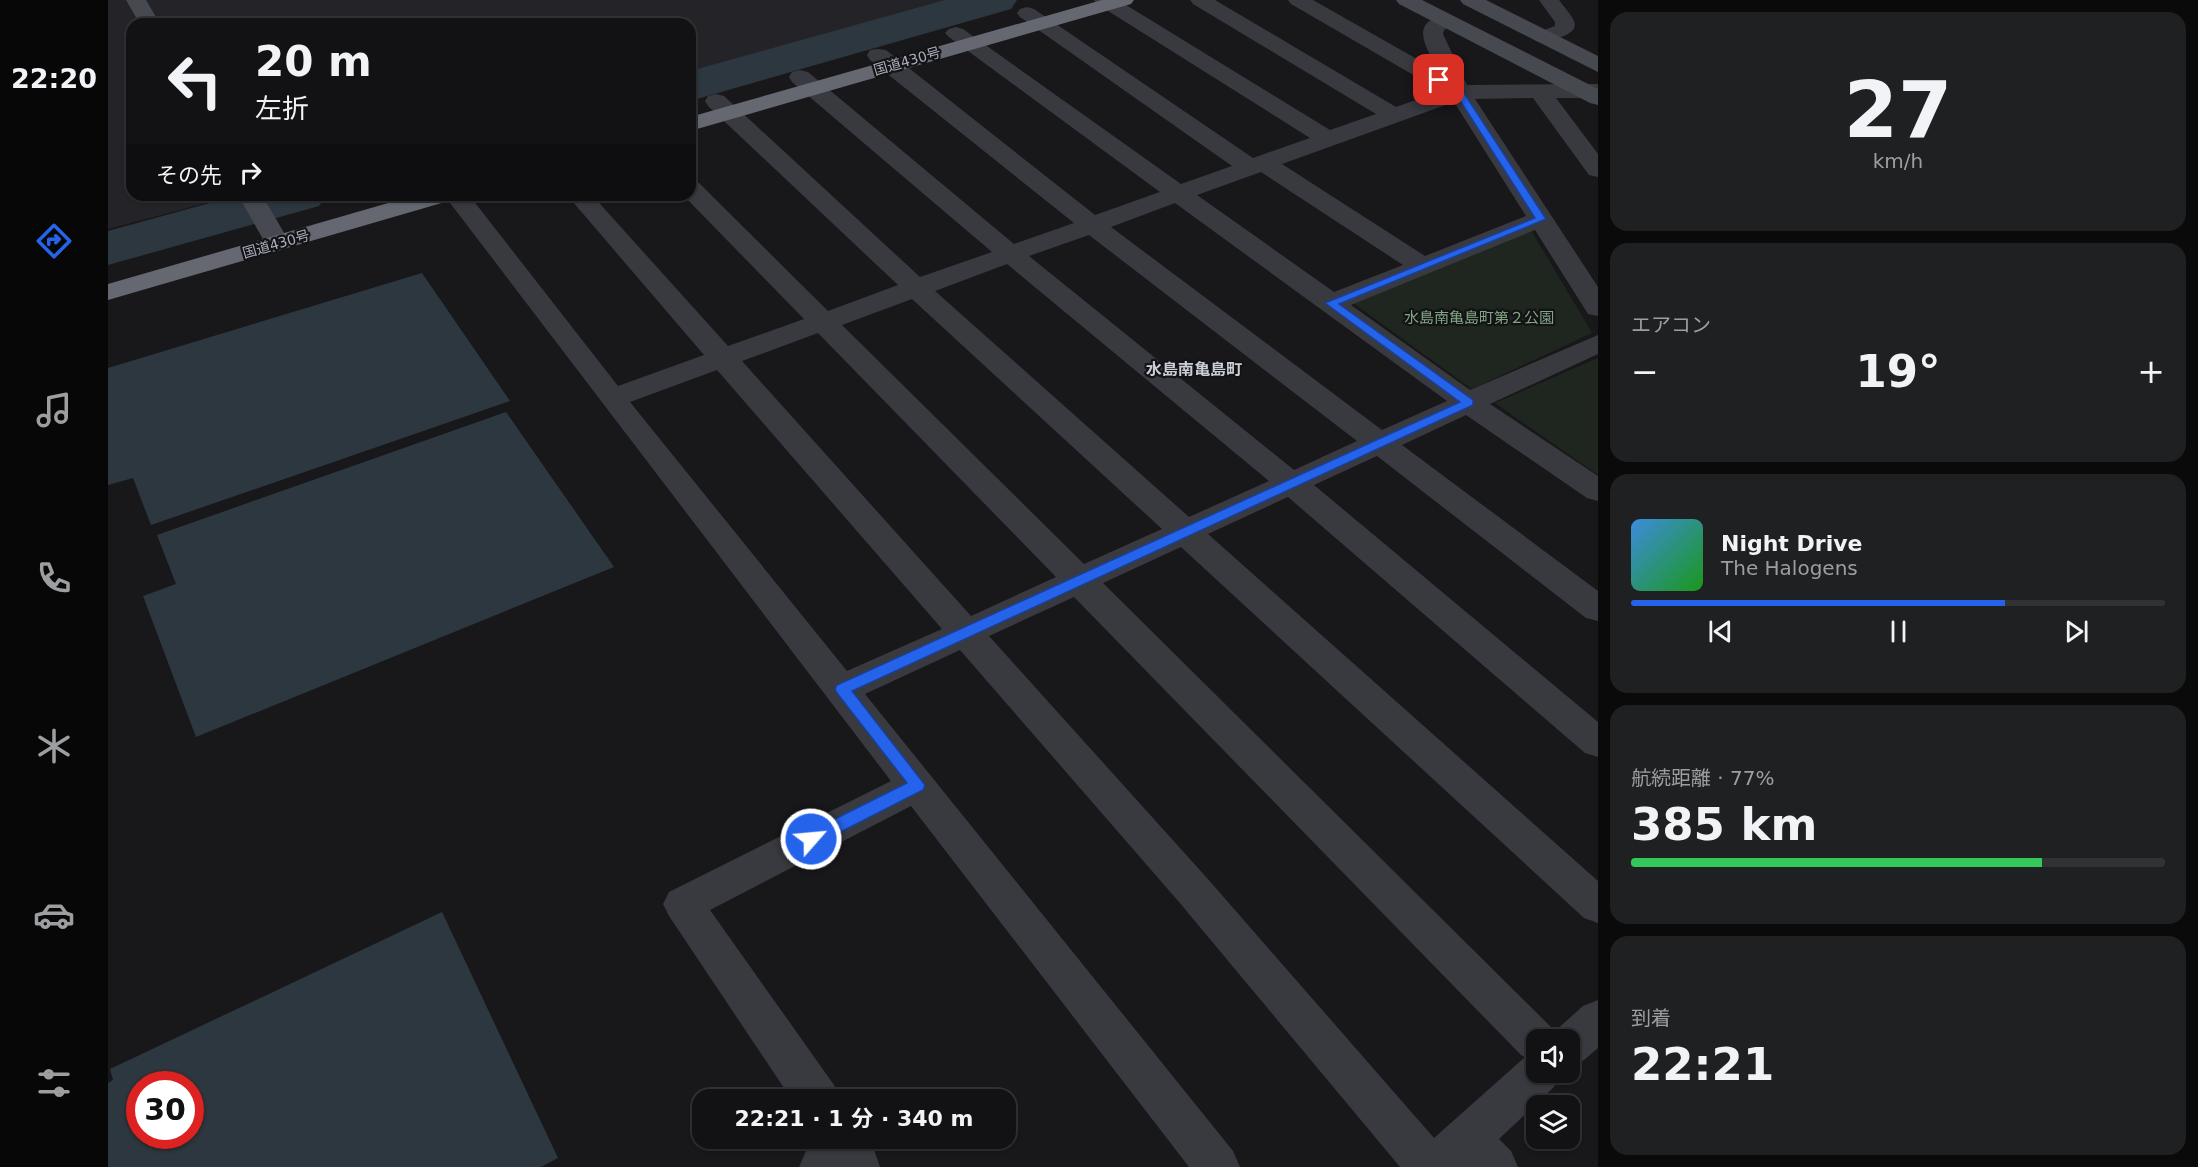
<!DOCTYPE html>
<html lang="ja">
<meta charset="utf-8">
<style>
:root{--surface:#121214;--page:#1f2022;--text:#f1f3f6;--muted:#9c9ea0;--line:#313234;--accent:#2563eb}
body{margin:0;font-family:"DejaVu Sans","Noto Sans JP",sans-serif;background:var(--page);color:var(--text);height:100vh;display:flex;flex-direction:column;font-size:22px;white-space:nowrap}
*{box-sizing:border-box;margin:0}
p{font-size:20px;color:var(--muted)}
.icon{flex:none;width:33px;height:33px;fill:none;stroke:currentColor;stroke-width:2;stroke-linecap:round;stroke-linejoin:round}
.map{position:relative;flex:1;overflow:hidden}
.drawer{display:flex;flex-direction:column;gap:12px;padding:12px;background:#0a0a0b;width:600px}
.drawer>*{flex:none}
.hud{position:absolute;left:18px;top:18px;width:570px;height:183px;border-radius:18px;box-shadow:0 2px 4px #0004,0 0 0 2px var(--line);background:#121214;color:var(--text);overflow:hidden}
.controls{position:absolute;left:1418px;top:1029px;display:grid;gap:12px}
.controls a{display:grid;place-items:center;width:54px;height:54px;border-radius:12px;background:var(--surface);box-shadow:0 2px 4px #0004,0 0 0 2px var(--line);font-size:30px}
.speed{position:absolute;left:18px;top:1071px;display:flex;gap:12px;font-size:30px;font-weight:700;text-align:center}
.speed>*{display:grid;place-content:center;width:78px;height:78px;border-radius:50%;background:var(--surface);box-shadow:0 2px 4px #0004,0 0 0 2px var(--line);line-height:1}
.speed .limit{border:9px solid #d22;background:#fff;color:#111}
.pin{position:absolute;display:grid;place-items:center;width:51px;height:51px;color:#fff;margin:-26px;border-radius:12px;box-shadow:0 3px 9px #0006}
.me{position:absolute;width:66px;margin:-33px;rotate:63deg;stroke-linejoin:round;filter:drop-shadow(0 0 4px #0008)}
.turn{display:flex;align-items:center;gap:21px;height:126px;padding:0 30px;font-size:27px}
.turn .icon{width:78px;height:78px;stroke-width:2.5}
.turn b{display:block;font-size:42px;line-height:51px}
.then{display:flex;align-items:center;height:57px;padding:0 30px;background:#0003;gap:12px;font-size:22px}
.big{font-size:45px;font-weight:700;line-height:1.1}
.drawer .card{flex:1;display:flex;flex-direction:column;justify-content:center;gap:9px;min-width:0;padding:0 21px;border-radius:18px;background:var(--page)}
.drawer .dial{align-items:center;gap:0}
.dial b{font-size:78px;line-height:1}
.song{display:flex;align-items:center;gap:18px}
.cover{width:72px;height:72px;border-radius:9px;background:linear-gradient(135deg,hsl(210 70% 55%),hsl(120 70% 35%))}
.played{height:6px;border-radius:3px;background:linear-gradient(90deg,var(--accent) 70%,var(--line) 70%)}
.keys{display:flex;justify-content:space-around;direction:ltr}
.heat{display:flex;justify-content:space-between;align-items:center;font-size:33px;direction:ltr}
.charge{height:9px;border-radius:4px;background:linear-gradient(90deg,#34c759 77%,var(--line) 0)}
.trip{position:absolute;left:584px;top:1089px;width:324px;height:60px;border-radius:18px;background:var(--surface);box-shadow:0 2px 4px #0004,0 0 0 2px var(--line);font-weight:700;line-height:60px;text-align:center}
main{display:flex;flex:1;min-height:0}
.menu{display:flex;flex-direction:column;width:108px;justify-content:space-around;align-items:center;background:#070708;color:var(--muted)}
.menu .icon{width:42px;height:42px}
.menu .active{color:var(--accent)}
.menu b{font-size:27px;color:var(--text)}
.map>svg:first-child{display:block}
</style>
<main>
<nav class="menu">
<b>22:20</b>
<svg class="icon active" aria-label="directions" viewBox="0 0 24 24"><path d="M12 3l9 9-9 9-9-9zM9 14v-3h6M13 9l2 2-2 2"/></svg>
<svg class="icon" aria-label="music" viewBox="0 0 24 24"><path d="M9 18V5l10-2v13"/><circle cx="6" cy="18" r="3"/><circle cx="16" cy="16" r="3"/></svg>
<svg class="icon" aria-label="phone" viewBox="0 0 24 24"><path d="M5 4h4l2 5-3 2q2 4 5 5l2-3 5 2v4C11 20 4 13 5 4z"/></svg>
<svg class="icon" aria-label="climate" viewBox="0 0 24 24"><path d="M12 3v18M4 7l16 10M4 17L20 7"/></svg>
<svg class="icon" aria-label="car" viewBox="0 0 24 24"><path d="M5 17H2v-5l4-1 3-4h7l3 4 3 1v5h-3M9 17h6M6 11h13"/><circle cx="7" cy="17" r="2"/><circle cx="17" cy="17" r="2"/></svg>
<svg class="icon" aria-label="filters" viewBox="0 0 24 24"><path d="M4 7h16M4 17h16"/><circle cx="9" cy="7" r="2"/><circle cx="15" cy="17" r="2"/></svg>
</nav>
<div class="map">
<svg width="1490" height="1167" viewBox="0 0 1490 1167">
<rect width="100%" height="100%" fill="#18181b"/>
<polygon fill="#242428" points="0,0 842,0 582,72 582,24 24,24 24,195 129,195 0,229"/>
<g fill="#1e261f">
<polygon points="1423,230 1484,333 1364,389 1245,303"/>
<polygon points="1490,358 1490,475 1387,403"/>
</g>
<g fill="#2d373f" fill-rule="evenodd">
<polygon points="314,273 402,401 43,525 25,478 0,485 0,368"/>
<polygon points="398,412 506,567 88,737 35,596 68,584 49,535"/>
<path d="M334 912 450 1158 433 1167H0V1083L5 1080 2 1069ZM82 1084V1136H32V1084Z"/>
</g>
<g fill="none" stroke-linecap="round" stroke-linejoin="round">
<g fill="#2d373f" fill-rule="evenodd">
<polygon points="850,0 862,0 582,79 582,75"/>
<polygon points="144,195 158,195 0,238 0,232"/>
</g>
<g fill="#2d373f" fill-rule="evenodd">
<polygon points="837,0 909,0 903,9 582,101 582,71"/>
<polygon points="131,195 219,195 211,206 0,265 0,231"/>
</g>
<g fill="#393a40" fill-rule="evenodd">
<path d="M986 0H1010L1222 130 1268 114 1085 4 1082 0H1107L1288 107 1333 91 1183 4 1180 0H1205L1330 71C1323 54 1302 28 1327 18 1334 15 1338 15 1345 17L1348 21 1345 25 1336 30 1335 34 1359 85 1490 84V98H1448L1490 154V177L1481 175 1425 98 1367 99 1490 287V316L1480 314 1427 230 1243 305 1362 390 1490 335V354L1382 404 1490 476V501L1479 498 1358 415 1294 445 1490 591V621L1478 618 1269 456 1206 485 1490 722V757L1477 753 1180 497 1100 534 1490 881V923L1476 918 1073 547 995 583 1443 1027 1446 1032 1475 1006 1490 1000V1048L1476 1060 1461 1066V1040H1428V1072H1453L1446 1087 1391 1139 1403 1151 1410 1167H1292L1071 902 852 650 757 694 1125 1151 1132 1167H1081L803 806 602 910 726 1085 732 1100H684L561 916 555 904 561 892 783 781 336 195H361L510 386 596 355 459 195H484L620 346 696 319 575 195H582V181L591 183 720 311 790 285 600 106 597 101 600 96 608 94 616 96 812 277 884 252 684 82 681 77 684 72 692 70 700 72 906 244 966 223 762 60 759 55 762 50 770 49 778 50 987 215 1052 192 841 37 837 33 841 29 848 27 855 29 1073 184 1124 166 912 17 909 13 912 9 919 7 926 9 1145 158 1202 138 989 4ZM1346 102 1418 216 1317 256 1174 164ZM1153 172 1295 265 1226 292 1089 195ZM1067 203 1339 401 1274 430 1003 227ZM981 235 1249 441 1186 470 921 256ZM899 264 1161 481 1081 517 827 291ZM804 299 1054 529 976 564 734 325ZM710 333 948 577 863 616 634 361ZM609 370 834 629 739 671 522 402ZM966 597 1413 1055 1417 1057 1326 1138 1099 878 881 636Z"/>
<path d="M1431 0H1451C1464 18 1479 28 1451 38 1442 42 1436 44 1428 41L1424 37 1428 33 1447 26V22Z"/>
<polygon points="715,1138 762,1138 772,1167 691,1167 698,1151 716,1141"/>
</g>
<g fill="#474950" fill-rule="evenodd">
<polygon points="18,0 38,0 52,24 32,24"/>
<polygon points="1288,0 1314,0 1490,89 1490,105 1482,103 1291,4"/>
<polygon points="1352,0 1378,0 1490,56 1490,72 1355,4"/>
<polygon points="130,195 154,195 182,243 178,248 169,251 160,248"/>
</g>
<g fill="#656871" fill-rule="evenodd">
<polygon points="994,0 1026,0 1023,4 582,131 582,117"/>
<polygon points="308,195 347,195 344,200 0,300 0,284"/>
</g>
</g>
<polygon fill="#2563eb" stroke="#184099" stroke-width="1.5" points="1328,78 1334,78 1354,90 1438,219 1231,304 1365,400 1365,405 744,691 817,785 815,790 709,844 703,846 697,844 695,839 697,834 799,783 729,693 727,689 729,685 1352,402 1217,303 1427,218 1348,94 1328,82"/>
<g text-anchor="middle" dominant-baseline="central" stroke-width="4.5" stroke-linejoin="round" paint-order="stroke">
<g font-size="14" fill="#aaafbb" stroke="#131316">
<text transform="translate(799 61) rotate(-16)">国道430号</text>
<text transform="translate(168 244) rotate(-16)">国道430号</text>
</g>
<g font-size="15" fill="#81a684" stroke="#131316">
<text x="1371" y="318">水島南亀島町第２公園</text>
</g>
<g font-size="16" font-weight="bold" fill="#cbced7" stroke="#131316">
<text x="1086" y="369">水島南亀島町</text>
</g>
</g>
</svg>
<div class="controls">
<a><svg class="icon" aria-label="sound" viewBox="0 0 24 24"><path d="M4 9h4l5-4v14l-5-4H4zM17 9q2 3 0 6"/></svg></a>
<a><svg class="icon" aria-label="layers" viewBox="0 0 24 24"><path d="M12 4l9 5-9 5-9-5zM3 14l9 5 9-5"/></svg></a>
</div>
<div class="speed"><div class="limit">30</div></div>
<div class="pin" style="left:1331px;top:80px;background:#d93025"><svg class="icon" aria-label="arrive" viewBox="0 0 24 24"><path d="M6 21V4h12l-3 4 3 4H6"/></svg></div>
<svg class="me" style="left:703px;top:839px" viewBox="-20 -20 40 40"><circle r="17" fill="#2563eb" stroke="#fff" stroke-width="3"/><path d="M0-11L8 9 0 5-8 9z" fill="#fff"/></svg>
<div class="trip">22:21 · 1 分 · 340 m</div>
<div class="hud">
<div class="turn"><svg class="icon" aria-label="left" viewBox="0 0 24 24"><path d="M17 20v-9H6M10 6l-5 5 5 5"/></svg><div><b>20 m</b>左折</div></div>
<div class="then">その先<svg class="icon" aria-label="right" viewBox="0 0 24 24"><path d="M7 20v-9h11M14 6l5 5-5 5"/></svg></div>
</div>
</div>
<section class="drawer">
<div class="card dial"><b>27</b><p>km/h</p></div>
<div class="card"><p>エアコン</p>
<div class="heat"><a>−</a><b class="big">19°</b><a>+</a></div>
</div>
<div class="card">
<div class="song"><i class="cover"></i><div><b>Night Drive</b><p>The Halogens</p></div></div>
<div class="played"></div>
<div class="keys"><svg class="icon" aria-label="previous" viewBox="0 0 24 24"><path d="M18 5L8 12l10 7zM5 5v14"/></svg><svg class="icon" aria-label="pause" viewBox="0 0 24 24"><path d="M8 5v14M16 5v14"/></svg><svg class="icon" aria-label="next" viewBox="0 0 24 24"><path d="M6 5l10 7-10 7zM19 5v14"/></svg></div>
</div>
<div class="card"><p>航続距離 · 77%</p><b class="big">385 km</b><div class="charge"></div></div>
<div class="card"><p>到着</p><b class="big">22:21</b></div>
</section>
</main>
